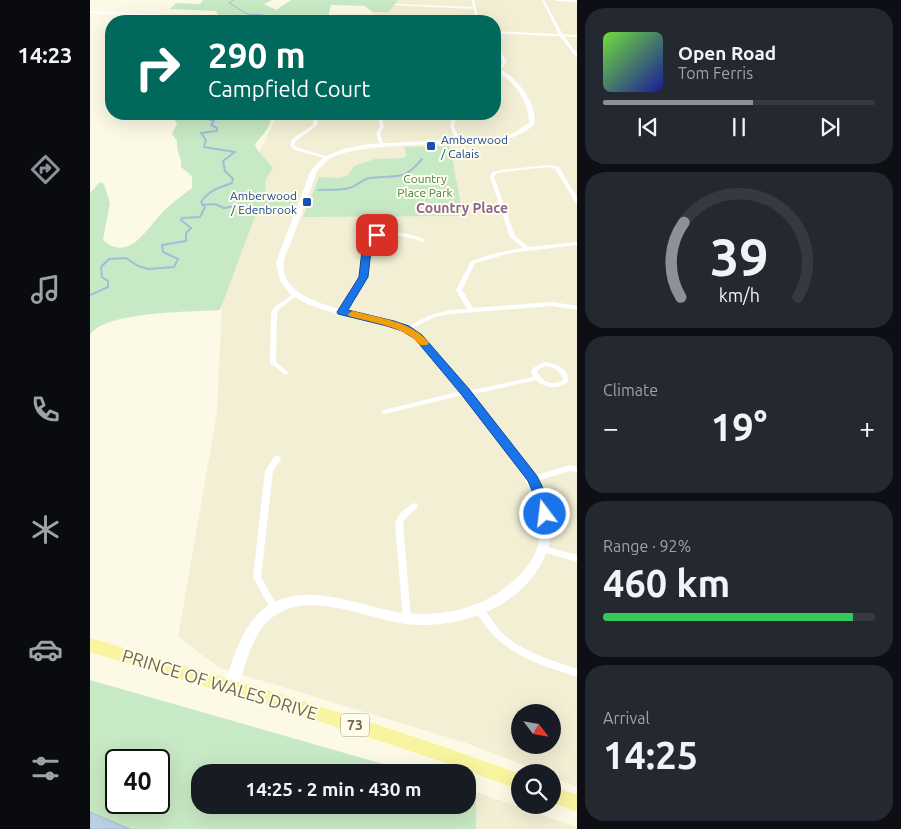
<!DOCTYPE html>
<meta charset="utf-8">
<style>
:root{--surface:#171b24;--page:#242831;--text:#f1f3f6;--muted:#9ea1a6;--line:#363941;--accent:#8c9099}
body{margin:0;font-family:Ubuntu,sans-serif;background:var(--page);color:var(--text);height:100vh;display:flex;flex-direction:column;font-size:19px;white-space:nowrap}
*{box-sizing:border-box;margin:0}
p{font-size:16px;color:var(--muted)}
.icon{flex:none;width:28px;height:28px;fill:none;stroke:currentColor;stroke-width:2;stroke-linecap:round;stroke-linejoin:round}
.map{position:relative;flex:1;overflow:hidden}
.drawer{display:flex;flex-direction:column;gap:8px;padding:8px;background:#0d0f14;width:324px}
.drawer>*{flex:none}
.hud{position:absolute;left:15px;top:15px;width:396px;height:105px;border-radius:20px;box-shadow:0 5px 20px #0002;background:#00695c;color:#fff;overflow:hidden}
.needle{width:32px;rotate:121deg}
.buttons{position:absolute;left:421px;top:704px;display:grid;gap:10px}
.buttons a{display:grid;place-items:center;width:50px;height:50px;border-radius:50%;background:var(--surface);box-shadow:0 5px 20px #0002;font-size:25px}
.speed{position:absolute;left:15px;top:749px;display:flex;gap:10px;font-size:25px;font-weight:700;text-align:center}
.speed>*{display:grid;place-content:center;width:65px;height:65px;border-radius:50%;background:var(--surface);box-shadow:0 5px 20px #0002;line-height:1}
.speed .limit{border:2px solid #111;border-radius:8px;background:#fff;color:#111}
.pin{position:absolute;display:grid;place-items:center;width:42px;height:42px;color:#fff;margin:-21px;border-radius:10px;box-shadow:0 2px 8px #0006}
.me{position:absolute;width:55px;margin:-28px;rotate:345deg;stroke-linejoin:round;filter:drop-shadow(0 0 4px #0008)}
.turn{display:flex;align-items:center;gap:18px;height:105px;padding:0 20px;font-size:22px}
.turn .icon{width:65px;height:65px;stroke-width:2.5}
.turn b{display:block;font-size:35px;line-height:42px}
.big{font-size:38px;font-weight:600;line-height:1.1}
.drawer .card{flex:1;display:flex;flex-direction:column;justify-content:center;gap:8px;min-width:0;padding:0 18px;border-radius:20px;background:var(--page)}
.drawer .dial{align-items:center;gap:0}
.dial svg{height:130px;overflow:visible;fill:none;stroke:var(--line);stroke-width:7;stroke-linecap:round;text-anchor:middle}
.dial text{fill:var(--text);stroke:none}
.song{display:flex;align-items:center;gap:15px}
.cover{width:60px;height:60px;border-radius:8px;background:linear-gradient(135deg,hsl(100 70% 55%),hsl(240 70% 35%))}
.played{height:5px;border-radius:2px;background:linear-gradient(90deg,var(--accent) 55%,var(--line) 55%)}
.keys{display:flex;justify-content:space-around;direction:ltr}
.heat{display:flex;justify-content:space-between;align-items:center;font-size:28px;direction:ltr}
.charge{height:8px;border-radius:4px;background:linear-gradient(90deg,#34c759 92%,var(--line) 0)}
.trip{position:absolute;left:101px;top:764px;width:285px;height:50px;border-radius:20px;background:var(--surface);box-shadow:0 5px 20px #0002;font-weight:600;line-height:50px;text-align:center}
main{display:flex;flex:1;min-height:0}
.dock{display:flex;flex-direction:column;width:90px;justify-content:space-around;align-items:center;background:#090b0e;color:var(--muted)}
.dock .icon{width:35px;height:35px}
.dock .on{color:var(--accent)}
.dock b{font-size:22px;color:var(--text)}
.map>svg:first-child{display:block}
</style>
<main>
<nav class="dock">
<b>14:23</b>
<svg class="icon on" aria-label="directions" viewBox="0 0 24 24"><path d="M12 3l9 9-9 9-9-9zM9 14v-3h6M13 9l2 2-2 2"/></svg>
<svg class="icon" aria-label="music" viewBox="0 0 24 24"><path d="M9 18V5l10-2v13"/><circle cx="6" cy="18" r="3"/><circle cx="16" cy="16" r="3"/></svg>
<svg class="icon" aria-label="phone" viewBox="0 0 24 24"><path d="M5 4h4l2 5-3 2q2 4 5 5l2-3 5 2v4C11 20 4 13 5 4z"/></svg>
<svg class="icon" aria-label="climate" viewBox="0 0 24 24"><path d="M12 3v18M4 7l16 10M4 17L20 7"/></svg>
<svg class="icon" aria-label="car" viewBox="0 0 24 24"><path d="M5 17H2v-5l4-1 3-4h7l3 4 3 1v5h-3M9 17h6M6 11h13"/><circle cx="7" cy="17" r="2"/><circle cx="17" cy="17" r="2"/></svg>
<svg class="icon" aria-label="filters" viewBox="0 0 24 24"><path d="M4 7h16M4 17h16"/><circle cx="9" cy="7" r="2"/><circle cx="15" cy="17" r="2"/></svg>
</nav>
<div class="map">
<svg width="488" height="829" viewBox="0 0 488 829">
<rect width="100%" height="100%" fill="#fcfae6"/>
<g fill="#f3efd5" fill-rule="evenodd">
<path d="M293 0H487V787L463 777 462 772H451L376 743 130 668 88 637 127 412 132 304 169 153 184 122 183 114H405V21H281L283 12 276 3ZM430 712H462V745H430Z"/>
<polygon points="386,792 487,827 487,829 386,829"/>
</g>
<g fill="#c8e9c5" fill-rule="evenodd">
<polygon points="113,0 183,0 174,4 186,10 201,0 308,0 299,12 283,12 275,6 241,5 238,17 249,19 250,21 129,17 126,11 80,9 86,3 110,4"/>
<path d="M81 114H181C182 126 173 135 165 144L167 149 183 168 175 181 176 192 209 196 202 210 191 214 167 211 130 310C103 312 14 311 0 335V193L10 182 14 184 20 203 13 240C41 265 59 223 77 208 84 201 93 195 102 188V176L91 167C92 157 86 151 87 141L82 134 87 124Z"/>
<polygon points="360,146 373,216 213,217 229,177 250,178 258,175 264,166 285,159 313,158 317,156 314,147"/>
<path d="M0 680 321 772H110V805H378V789L386 792V829H40L0 812ZM26 760H69V802H26Z"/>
</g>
<polygon fill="#bbd1e5" stroke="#a1bdd7" points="0,812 40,829 0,829"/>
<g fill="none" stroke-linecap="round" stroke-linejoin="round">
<polyline stroke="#a1bdd7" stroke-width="1" points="144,0 139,3 157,14 173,15 180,18"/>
<g stroke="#a1bdd7" stroke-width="2">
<path d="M228 190C238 189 250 191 259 188 267 186 272 179 280 178 307 174 312 183 332 159"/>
<polyline points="112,205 125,204 134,208 152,205"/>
<path d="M0 295 18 287V281L12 277 11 267 19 259 36 258 48 266 58 269 84 267 88 259 73 252 72 245 96 241V233L101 228 91 220 92 218 110 217 115 207 111 202C118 191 130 187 142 183L143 179 135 171 133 161 145 152 114 147 116 140 111 133 127 131V128L121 125 124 121 105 114"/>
</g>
<g fill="#fff" fill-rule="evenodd">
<polygon points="382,0 384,0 389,21 386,21 384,9 304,5 306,4 383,7"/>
<polygon points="452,0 454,0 473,35 488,55 488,59 469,35"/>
<polygon points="465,0 488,0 488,2 466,1"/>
<polygon points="405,47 410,49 417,62 413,67 405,70 405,68 411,65 413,62 408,51 405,49"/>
<polygon points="224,114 228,114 227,125 206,141 204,145 209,148 238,157 238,159 205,150 200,145 202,139 223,125"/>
<polygon points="287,114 291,114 294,126 290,134 294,145 292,146 290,145 286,134 290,126"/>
<polygon points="367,114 371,114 366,118 364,126 371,143 369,144 367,143 360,126 362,117"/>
<polygon points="458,165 469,167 488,199 488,206 465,169 458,167 411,172 406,174 404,177 425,236 438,247 488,242 488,245 421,253 385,263 372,290 383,308 462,302 488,306 488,310 462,306 360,314 345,317 318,330 314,330 313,329 314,328 341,315 360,310 377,309 366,290 381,261 406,253 433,248 420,237 400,177 402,172 411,170"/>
<path d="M291 233C306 232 322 233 335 240L332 242C316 236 298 232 281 239L276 277 254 313H250L249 312 270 277 276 238 283 235Z"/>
<polygon points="206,292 208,293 208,295 189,309 187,315 186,362 198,372 199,373 198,374 194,374 180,363 181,315 183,308"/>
<path d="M454 362C466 364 480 368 478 382 467 390 456 389 446 380L376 396 373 395 294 414 291 412 294 410 375 390 378 391 443 377 441 372 443 368ZM455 366C464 367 471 371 473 380 462 387 453 382 447 372L448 370Z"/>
<polygon points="187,456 190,457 191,459 183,471 171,577 189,609 188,612 185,613 182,612 163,577 175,471 184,457"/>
<polygon points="480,465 488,467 488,472 480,471 443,482 440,481 439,479 440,477"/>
<path d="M324 503 327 504 328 506C323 513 317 515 313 523L321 619 320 622 317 623 314 622 313 619 305 523 311 512Z"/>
<polygon points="452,546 488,555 488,562 449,551 448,549 449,547"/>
<path d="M389 605C395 608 405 625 411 632 432 652 460 660 488 669V677C444 663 407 652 385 609L386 606Z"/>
</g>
<g fill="#fff" fill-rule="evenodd">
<polygon points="0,11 180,20 182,21 157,21 0,13"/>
<polygon points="405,31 488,35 488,37 405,33"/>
<path d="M405 67C425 74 449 104 444 125 425 141 403 142 379 143 347 145 262 143 238 160 234 163 231 167 227 171 220 191 212 212 205 232 202 241 196 251 194 261 186 306 277 313 305 322 317 325 326 330 335 339 359 364 380 393 402 420 434 460 481 505 453 560 447 572 439 583 428 592 401 616 361 626 326 625 284 623 228 591 189 613 161 628 158 664 146 690L141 692 136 690 134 686C143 659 153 621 179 605 226 578 278 613 327 614 361 615 395 606 421 583 486 529 429 470 392 422 372 395 351 367 329 342L314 331 299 325 237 311 217 304 200 294 190 281 186 262 221 170 234 157 253 149 278 144 405 138 422 134 439 123C439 101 424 80 405 71Z"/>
</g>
<g fill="#f9f4a0" fill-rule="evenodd">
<path d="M0 638C144 680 289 722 430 774V790C289 737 144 695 0 652Z"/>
<polygon points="462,786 488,795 488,812 462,803"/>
</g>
</g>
<polygon fill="#1a73e8" stroke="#114b97" points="284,233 291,235 282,242 278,277 258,310 304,321 319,326 332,335 379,389 447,476 458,498 461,514 459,518 450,518 445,498 438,481 371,394 325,339 312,331 297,326 248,314 247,312 269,277 273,241"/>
<path fill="#f59e0b" d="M263 311C288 318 322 321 339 343L337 345H330C314 326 283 323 259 316L258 314Z"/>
<g fill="#1a4fb4" stroke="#fffdec" stroke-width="2">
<rect x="336" y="141" width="10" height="10" rx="2.5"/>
<rect x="212" y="197" width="10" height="10" rx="2.5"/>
</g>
<g text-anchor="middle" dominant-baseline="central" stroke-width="4" stroke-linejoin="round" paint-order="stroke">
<g font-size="12" fill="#164399" stroke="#fffdec" text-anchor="start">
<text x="351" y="139">Amberwood<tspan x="351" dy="14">/ Calais</tspan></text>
<text x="207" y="195" text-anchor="end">Amberwood<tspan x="207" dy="14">/ Edenbrook</tspan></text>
</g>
<g font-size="12" fill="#468047" stroke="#fffdec">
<text x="335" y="178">Country<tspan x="335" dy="14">Place Park</tspan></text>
</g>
<g font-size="14" font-weight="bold" fill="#906391" stroke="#fffdec">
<text x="372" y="208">Country Place</text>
</g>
<rect fill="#fffdec" stroke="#9e947b" stroke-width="1" x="251" y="713.5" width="28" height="23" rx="4"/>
<g font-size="14" font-weight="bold" fill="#75674b">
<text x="265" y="725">73</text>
</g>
<g font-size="18" fill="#75674b" stroke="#fffdec">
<text transform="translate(130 684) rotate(17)">PRINCE OF WALES DRIVE</text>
</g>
</g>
</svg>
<div class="buttons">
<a><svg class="needle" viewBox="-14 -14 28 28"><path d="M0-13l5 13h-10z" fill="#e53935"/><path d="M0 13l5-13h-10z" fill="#9ea1a6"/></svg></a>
<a><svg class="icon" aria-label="search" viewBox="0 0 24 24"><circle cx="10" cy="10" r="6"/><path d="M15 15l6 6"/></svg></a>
</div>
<div class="speed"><div class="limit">40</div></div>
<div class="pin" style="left:287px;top:235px;background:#d93025"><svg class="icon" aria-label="arrive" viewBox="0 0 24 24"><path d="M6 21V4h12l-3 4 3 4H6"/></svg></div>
<svg class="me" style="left:455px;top:514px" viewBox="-20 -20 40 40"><circle r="17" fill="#1a73e8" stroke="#fff" stroke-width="3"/><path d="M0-11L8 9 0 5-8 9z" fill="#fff"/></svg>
<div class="trip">14:25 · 2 min · 430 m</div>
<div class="hud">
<div class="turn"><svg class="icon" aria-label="right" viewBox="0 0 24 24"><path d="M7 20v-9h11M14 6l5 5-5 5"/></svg><div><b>290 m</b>Campfield Court</div></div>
</div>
</div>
<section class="drawer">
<div class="card">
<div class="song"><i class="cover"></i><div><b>Open Road</b><p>Tom Ferris</p></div></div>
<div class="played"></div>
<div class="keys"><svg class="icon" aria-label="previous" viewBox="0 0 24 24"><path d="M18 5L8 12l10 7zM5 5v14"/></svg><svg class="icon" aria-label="pause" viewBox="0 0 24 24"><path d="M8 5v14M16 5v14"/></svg><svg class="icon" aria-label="next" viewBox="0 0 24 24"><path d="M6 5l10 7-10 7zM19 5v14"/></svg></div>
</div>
<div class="card dial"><svg viewBox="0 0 100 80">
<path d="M14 69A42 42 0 1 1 86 69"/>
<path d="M14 69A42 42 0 0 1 16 23" stroke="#8c9099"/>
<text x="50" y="56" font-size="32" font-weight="700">39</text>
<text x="50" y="72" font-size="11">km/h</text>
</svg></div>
<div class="card"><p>Climate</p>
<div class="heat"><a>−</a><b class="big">19°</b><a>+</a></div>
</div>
<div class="card"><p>Range · 92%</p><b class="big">460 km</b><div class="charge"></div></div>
<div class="card"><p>Arrival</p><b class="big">14:25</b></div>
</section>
</main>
